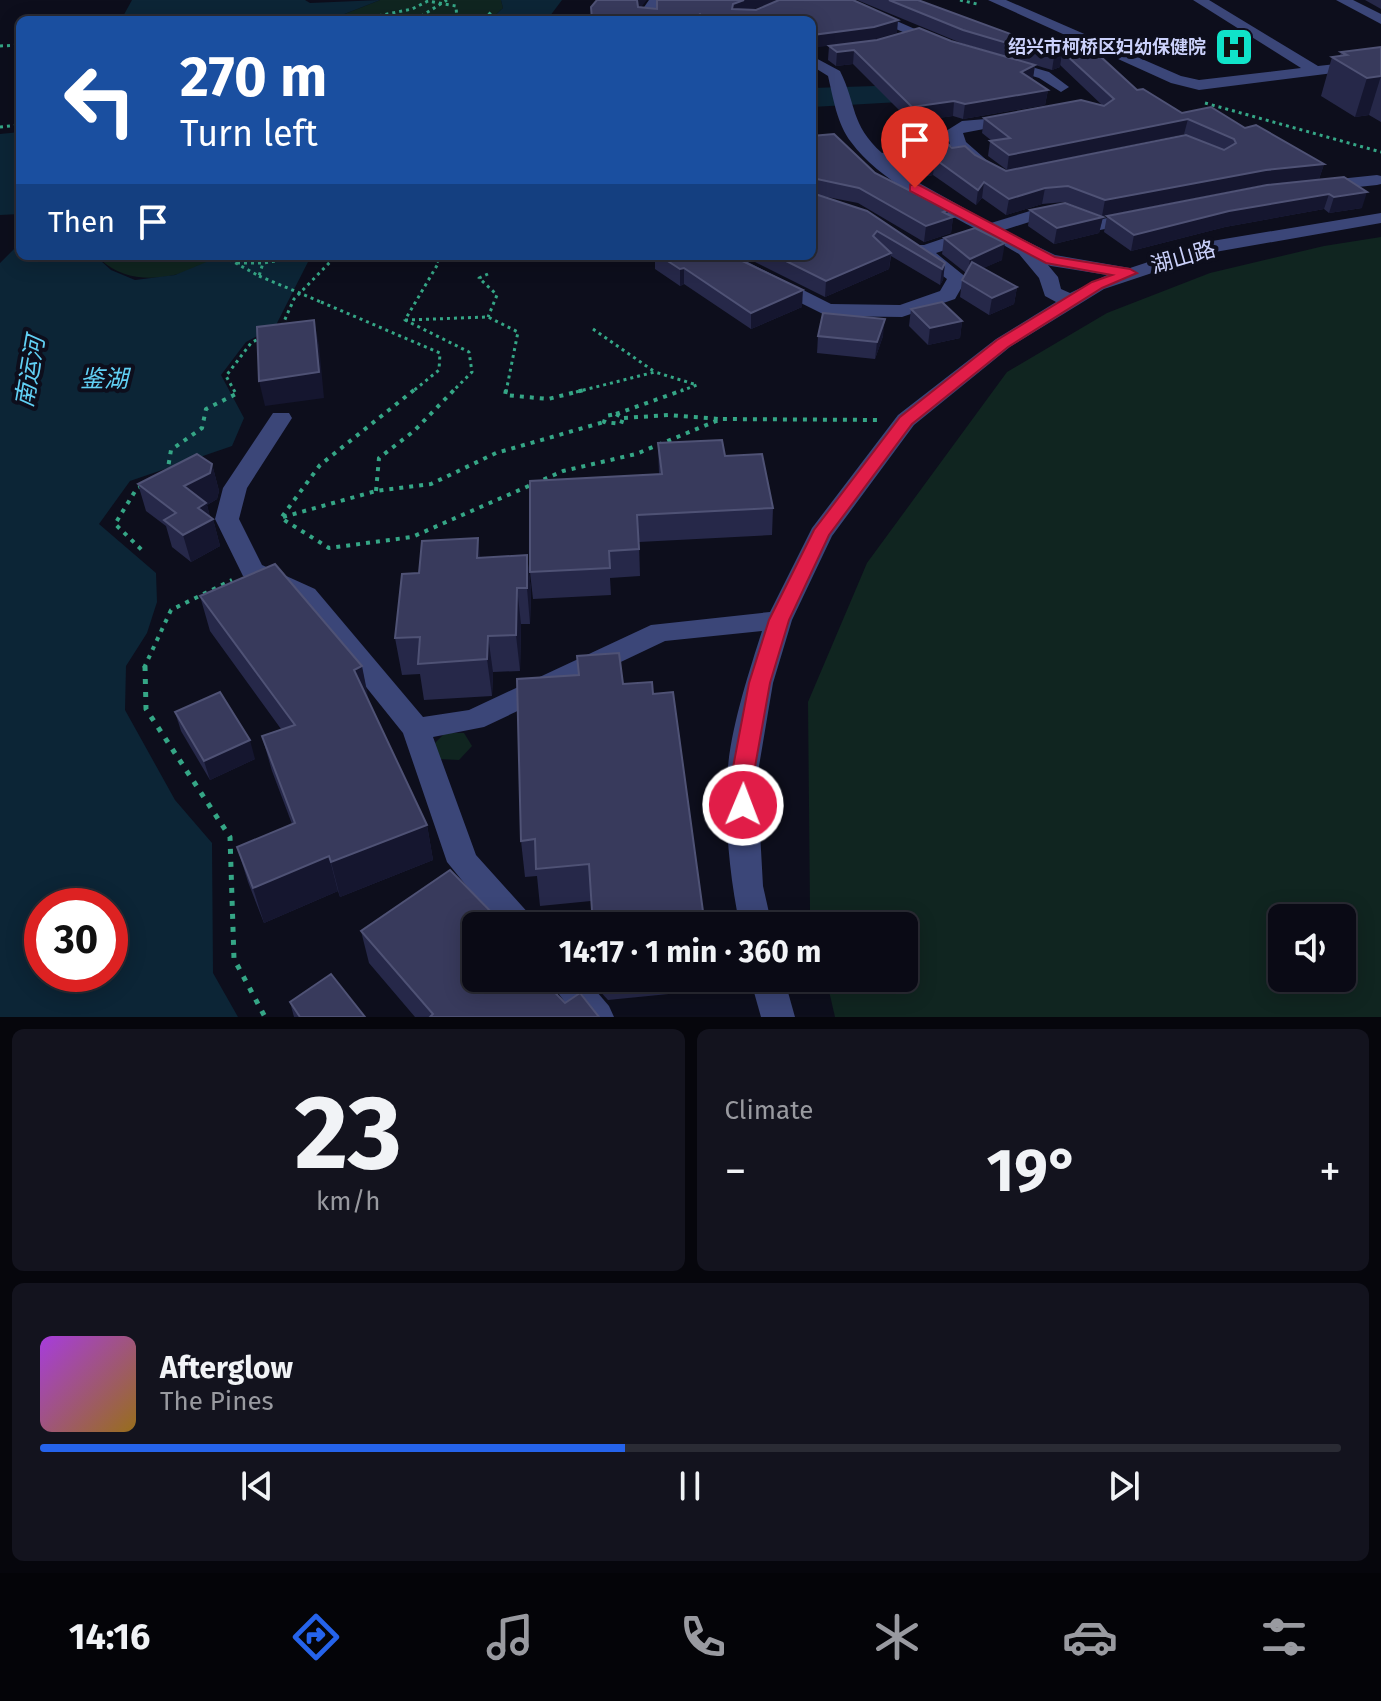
<!DOCTYPE html>
<meta charset="utf-8">
<style>
:root{--surface:#0a0a15;--page:#13131e;--text:#f1f3f6;--muted:#999aa0;--line:#2a2b34;--accent:#2563eb}
body{margin:0;font-family:"Fira Sans","Noto Sans SC",sans-serif;background:var(--page);color:var(--text);height:100vh;display:flex;flex-direction:column;font-size:30px;white-space:nowrap}
*{box-sizing:border-box;margin:0}
p{font-size:26px;color:var(--muted)}
.icon{flex:none;width:44px;height:44px;fill:none;stroke:currentColor;stroke-width:2;stroke-linecap:round;stroke-linejoin:round}
.map{position:relative;height:1017px;overflow:hidden}
.side{display:flex;flex-direction:column;gap:12px;padding:12px;background:#06060c;flex:1}
.side>*{flex:none}
.guide{position:absolute;left:16px;top:16px;width:800px;height:244px;border-radius:12px;box-shadow:0 4px 20px #0003,0 0 0 2px var(--line);background:#1a4fa0;color:#fff;overflow:hidden}
.tools{position:absolute;left:1268px;top:904px;display:grid;gap:16px}
.tools a{display:grid;place-items:center;width:88px;height:88px;border-radius:12px;background:var(--surface);box-shadow:0 4px 20px #0003,0 0 0 2px var(--line);font-size:40px}
.speed{position:absolute;left:24px;top:888px;display:flex;gap:16px;font-size:40px;font-weight:700;text-align:center}
.speed>*{display:grid;place-content:center;width:104px;height:104px;border-radius:50%;background:var(--surface);box-shadow:0 4px 20px #0003,0 0 0 2px var(--line);line-height:1}
.speed .limit{border:12px solid #d22;background:#fff;color:#111}
.pin{position:absolute;display:grid;place-items:center;width:68px;height:68px;color:#fff;margin:-82px -34px;border-radius:50% 50% 50% 0;rotate:-45deg;box-shadow:0 0 8px #0007}
.pin .icon{rotate:45deg}
.me{position:absolute;width:88px;margin:-44px;rotate:1deg;stroke-linejoin:round;filter:drop-shadow(0 0 6px #0008)}
.turn{display:flex;align-items:center;gap:28px;height:168px;padding:0 32px;font-size:36px}
.turn .icon{width:104px;height:104px;stroke-width:2.5}
.turn b{display:block;font-size:56px;line-height:68px}
.then{display:flex;align-items:center;height:76px;padding:0 32px;background:#0003;gap:16px;font-size:30px}
.big{font-size:60px;font-weight:700;line-height:1.1}
.side .card{flex:1;display:flex;flex-direction:column;justify-content:center;gap:12px;min-width:0;padding:0 28px;border-radius:12px;background:var(--page)}
.side .dial{align-items:center;gap:0}
.dial b{font-size:104px;line-height:1}
.song{display:flex;align-items:center;gap:24px}
.cover{width:96px;height:96px;border-radius:12px;background:linear-gradient(135deg,hsl(280 70% 55%),hsl(40 70% 35%))}
.played{height:8px;border-radius:4px;background:linear-gradient(90deg,var(--accent) 45%,var(--line) 45%)}
.keys{display:flex;justify-content:space-around;direction:ltr}
.heat{display:flex;justify-content:space-between;align-items:center;font-size:44px;direction:ltr}
.side .tiles{flex:1;display:grid;gap:12px;grid-template-columns:1fr 1fr}
.card:last-child{grid-column:span 2}
.trip{position:absolute;left:462px;top:912px;width:456px;height:80px;border-radius:12px;background:var(--surface);box-shadow:0 4px 20px #0003,0 0 0 2px var(--line);font-weight:700;line-height:80px;text-align:center}
.dock{display:flex;height:128px;justify-content:space-around;align-items:center;background:#040408;color:var(--muted)}
.dock .icon{width:56px;height:56px}
.dock .current{color:var(--accent)}
.dock b{font-size:36px;color:var(--text)}
.map>svg:first-child{display:block}
</style>
<div class="map">
<svg width="1381" height="1017" viewBox="0 0 1381 1017">
<rect width="100%" height="100%" fill="#0d0e1c"/>
<g fill="#102520" fill-rule="evenodd">
<polygon points="380,0 501,0 503,8 490,20 339,20 342,15"/>
<path d="M1381 237V1017H835L826 978H904V926H814L810 910 808 702 867 563 1007 372 1107 313 1210 273 1324 246ZM1342 918V978H1282V918Z"/>
<path d="M102 256H221C184 277 134 291 100 259Z"/>
<polygon points="445,733 464,733 472,746 459,760 439,759 432,746"/>
</g>
<g fill="#0c2536" fill-rule="evenodd">
<polygon points="132,0 305,0 310,3 380,0 342,15 339,20 121,20"/>
<polygon points="501,0 562,0 547,20 490,20 503,8"/>
<polygon points="938,84 917,101 812,107 812,88"/>
<polygon points="20,132 20,214 0,215 0,134"/>
<path d="M20 243V256H102L100 260 111 270 135 280 175 275 221 256H311L275 327 246 342 221 375 244 418 232 446 130 481 99 524 156 573 157 602 147 633 126 666 125 710 175 800 212 843 213 973 238 1017H0V263ZM42 906H110V974H42Z"/>
</g>
<g fill="none" stroke-linecap="round" stroke-linejoin="round">
<g stroke="#35a686" stroke-width="3" stroke-dasharray="3 4" stroke-linecap="butt">
<polyline points="960,0 977,4"/>
<polyline points="358,20 412,9 428,1 456,6 457,20"/>
<polyline points="415,20 447,0"/>
<polyline points="484,20 492,11"/>
<polyline points="0,46 20,45"/>
<polyline points="1205,103 1381,152"/>
<polyline points="0,127 20,125"/>
<polyline points="223,256 259,276 263,263"/>
<polyline points="431,256 439,262 405,320 469,352 472,372 452,392"/>
<polyline points="237,263 263,263 305,256"/>
<polyline points="488,274 479,278 497,295 488,317"/>
<polyline points="321,302 440,353 439,370 412,392"/>
<polyline points="405,320 488,317 518,332 506,392"/>
<polyline points="282,326 294,299 336,256"/>
<polyline points="593,329 655,372"/>
<polyline points="235,392 226,376 251,343 260,338"/>
<polyline points="576,392 655,372 697,385 678,392"/>
</g>
<g stroke="#35a686" stroke-width="4" stroke-dasharray="4 6" stroke-linecap="butt">
<polyline points="414,390 320,465 281,518 329,548 412,537 563,471 636,454 721,419 879,420"/>
<polyline points="506,390 505,395 548,399 584,390"/>
<polyline points="616,414 683,390"/>
<polygon points="616,414 623,418 621,424 604,422 606,416"/>
<polyline points="624,418 669,415 719,419"/>
<polyline points="167,474 171,450 202,428 206,409 236,394 234,390"/>
<polyline points="142,486 137,488 115,524 145,553"/>
<polyline points="376,491 379,458 414,431 454,390"/>
<polyline points="283,517 376,491 431,484 496,453 604,422"/>
<polyline points="144,668 171,610 232,580"/>
</g>
<polyline stroke="#35a686" stroke-width="5" stroke-dasharray="5 8" stroke-linecap="butt" points="145,666 146,709 230,837 234,959 265,1017"/>
<g fill="#3b4678" fill-rule="evenodd">
<polygon points="649,0 663,0 654,13 655,20 641,20 640,13"/>
<polygon points="830,0 849,0 949,44 942,48 937,47"/>
<polygon points="988,0 1006,0 1181,76 1199,80 1301,68 1193,0 1209,0 1318,66 1381,59 1381,67 1199,90 1171,83"/>
<polygon points="1336,0 1353,0 1381,14 1381,24"/>
<path d="M812 56 840 71C857 105 850 124 882 153L943 141 950 144 946 131 962 121 1020 116V122L963 133 966 142 991 164 993 168 991 172H979L951 146 949 149 891 161 921 184 991 223 1043 207 1065 205 1102 219 1138 212 1147 217 1144 221 1100 230 1063 216 1045 217 1004 230 1055 255 1130 268 1212 241 1381 213V223L1215 252 1104 289 1010 347 914 425 832 536 792 620 773 683 757 778 763 886 772 926H740C730 879 725 828 727 780 729 733 748 675 762 631L665 641 484 727 433 737 476 855 531 916 535 926H499L447 862 403 733 297 601 243 576 215 519 223 488 273 413H289L292 418 247 488 239 519 262 565 315 589 423 717 469 710 651 625 770 612 812 528 898 415 996 339 1056 302 1045 296 1039 278 1019 254 988 236 936 253 967 278 955 299 902 317 827 316 714 260 712 256H736L831 304 900 305 940 291 947 279 912 253 910 249 912 245H924L974 228C932 205 880 181 851 142 837 124 833 97 828 76L812 66ZM1048 265 1051 266 1107 275 1070 293 1061 289 1058 277Z"/>
<polygon points="1004,59 1049,72 1069,87 1061,92 1039,78 999,66 999,60"/>
<polygon points="1377,175 1381,176 1381,184 1377,185 1320,191 1311,186 1320,181"/>
<polygon points="547,978 585,978 609,1006 614,1017 576,1017"/>
<polygon points="750,978 784,978 795,1017 761,1017"/>
</g>
<polyline stroke="#35a686" stroke-width="3" stroke-dasharray="3 4" stroke-linecap="butt" points="259,276 321,302"/>
</g>
<g fill="#262849">
<polygon points="857,0 918,0 1051,49 1052,42 1137,90 1182,113 1245,128 1324,164 1319,179 1261,185 1102,216 1065,202 1042,204 1006,215 982,198 976,205 933,175 928,176 911,160 913,145 952,148 975,155 1006,171 1190,137 1184,134 1007,170 988,156 990,141 992,141 982,133 984,118 1102,105 1060,65 1060,67 1052,70 1035,65 1032,80 1048,90 1045,105 963,119 953,116 923,120 930,127 928,142 898,147 888,137 889,122 908,119 853,64 836,66 828,60 829,46 951,41 1018,60 961,43"/>
<polygon points="1365,0 1381,0 1381,9"/>
<polygon points="1381,47 1381,122 1369,115 1355,117 1321,96 1332,57 1340,56 1341,52"/>
<polygon points="812,116 817,135 875,173 953,217 951,233 924,242 858,203 822,196 945,263 943,280 940,285 891,256 889,269 825,297 743,256 812,256"/>
<polygon points="1344,177 1362,208 1329,213 1324,209 1225,227 1131,251 1104,232 1107,216"/>
<polygon points="1030,210 1103,217 1099,233 1054,244 1028,226"/>
<polygon points="944,238 1002,260 983,268 1017,287 1014,304 989,315 960,297 962,280 966,273 942,254"/>
<polygon points="648,256 732,256 802,307 751,329 684,284 680,286 655,269 655,261"/>
<polygon points="911,309 962,321 960,338 928,345 909,326"/>
<polygon points="818,336 883,336 875,359 817,353"/>
<polygon points="658,443 725,456 773,508 772,535 639,542 640,576 610,578 611,595 533,599 530,572 659,474"/>
<polygon points="212,464 219,491 217,499 207,505 210,517 213,519 220,546 191,562 172,547 166,526 146,511 138,484"/>
<polygon points="527,555 531,590 530,624 521,624 520,671 493,672 492,696 424,700 420,674 402,675 395,638 419,573 480,558"/>
<polygon points="200,596 369,701 427,825 433,860 340,897 338,891 264,923 248,882 237,847 292,824 272,771 262,736 281,729 210,631"/>
<polygon points="623,684 591,901 540,906 537,876 525,877 521,841"/>
<polygon points="175,712 255,759 210,780 181,731"/>
<polygon points="476,926 565,1003 599,1017 415,1017 369,963 361,931"/>
<polygon points="597,978 709,978 709,990 608,1000 597,988"/>
<polygon points="290,1002 365,1017 294,1017"/>
</g>
<g fill="#15162f">
<polygon points="637,0 647,0 638,11"/>
<polygon points="744,0 779,0 733,17 733,4"/>
<polygon points="700,14 700,20 693,20 693,19"/>
<polygon points="898,20 897,33 873,40 812,48 812,35"/>
<polygon points="854,50 853,64 836,66 837,52"/>
<polygon points="1062,53 1060,67 1052,70 1054,57"/>
<polygon points="1035,65 1033,79 1019,86 1021,72"/>
<polygon points="1381,76 1369,115 1355,117 1367,78"/>
<polygon points="1048,90 1045,105 963,119 965,104"/>
<polygon points="954,101 953,116 911,122 912,107"/>
<polygon points="1188,119 1184,134 1007,170 1009,155"/>
<polygon points="818,121 817,135 812,136 812,122"/>
<polygon points="930,127 928,142 898,147 899,132"/>
<polygon points="935,159 933,175 928,176 930,160"/>
<polygon points="1324,164 1319,179 1261,185 1102,216 1105,200 1266,170"/>
<polygon points="984,182 982,198 976,205 978,190"/>
<polygon points="1045,188 1042,204 1006,215 1009,199"/>
<polygon points="1367,192 1362,208 1329,213 1334,197"/>
<polygon points="1329,194 1324,209 1225,227 1131,251 1134,235 1229,211"/>
<polygon points="948,210 946,219 953,217 951,233 924,242 926,226 943,212"/>
<polygon points="1103,217 1099,233 1054,244 1057,228"/>
<polygon points="1005,243 1002,260 968,275 970,259"/>
<polygon points="891,253 889,269 825,297 826,281"/>
<polygon points="945,263 943,280 940,285 942,269"/>
<polygon points="684,268 684,284 680,286 680,269"/>
<polygon points="1017,287 1014,304 989,315 992,298"/>
<polygon points="803,290 802,307 751,329 751,313"/>
<polygon points="885,319 883,336 875,359 877,342"/>
<polygon points="314,320 319,345 324,398 265,406 259,381"/>
<polygon points="962,321 960,338 928,345 930,328"/>
<polygon points="212,464 219,491 217,499 207,505 211,520 213,519 220,546 191,562 183,535 184,486"/>
<polygon points="478,538 482,573 477,558"/>
<polygon points="527,555 531,590 530,624 527,588"/>
<polygon points="517,588 521,624 520,671 516,635"/>
<polygon points="488,636 493,672 492,696 487,659"/>
<polygon points="362,666 369,701 354,670"/>
<polygon points="250,740 255,759 210,780 204,761"/>
<polygon points="427,825 433,860 340,897 331,862"/>
<polygon points="329,856 338,891 264,923 253,888"/>
</g>
<g fill="#383a5c" stroke="#4f5275" stroke-width="2">
<polygon points="597,0 637,0 638,7 657,9 657,0 744,0 733,4 732,9 756,10 779,0 853,0 898,20 874,27 812,35 812,20 705,20 700,14 693,19 693,20 592,20 591,7"/>
<polygon points="889,0 918,0 1062,53 1054,57 963,30"/>
<polygon points="919,28 951,41 1035,65 1021,72 1048,90 965,104 954,101 912,107 854,50 837,52 829,46 877,40"/>
<polygon points="1052,42 1101,57 1137,90 1143,89 1182,113 1211,107 1245,128 1256,125 1324,164 1266,170 1105,200 1068,186 1045,188 1009,199 984,182 978,190 935,159 930,160 913,145 943,140 952,148 965,146 975,155 1006,171 1186,135 1224,150 1236,143 1234,139 1188,119 1009,155 990,141 1010,138 984,118 1081,100 1104,106 1114,99"/>
<polygon points="1381,47 1381,76 1367,78 1332,57 1347,55 1341,52"/>
<polygon points="920,118 930,127 899,132 889,122"/>
<polygon points="834,134 875,173 948,210 943,212 953,217 926,226 859,188 812,178 812,136"/>
<polygon points="1344,177 1367,192 1334,197 1329,194 1229,211 1134,235 1107,216 1267,185"/>
<polygon points="812,193 867,211 945,263 942,269 877,231 873,236 891,253 826,281 776,256 812,256"/>
<polygon points="1065,203 1103,217 1057,228 1030,210"/>
<polygon points="975,228 1005,243 970,259 944,238"/>
<polygon points="660,256 727,256 733,260 730,256 732,256 803,290 751,313 684,268 680,269"/>
<polygon points="972,262 1017,287 992,298 962,280"/>
<polygon points="942,302 962,321 930,328 911,309"/>
<polygon points="823,313 885,319 877,342 818,336"/>
<polygon points="314,320 319,372 259,381 257,327"/>
<polygon points="722,440 725,456 762,454 773,508 637,515 639,549 609,551 610,568 530,572 530,481 662,474 658,443"/>
<polygon points="197,454 212,464 210,473 184,486 206,503 198,508 213,519 183,535 164,520 176,513 138,484"/>
<polygon points="478,538 477,558 527,555 527,588 517,588 516,635 488,636 487,659 418,664 420,637 395,638 402,574 419,573 422,541"/>
<polygon points="275,564 362,666 354,670 427,825 331,862 329,856 253,888 237,847 295,823 262,736 295,725 200,596"/>
<polygon points="619,653 623,684 652,682 653,694 673,692 705,926 593,926 589,864 536,869 535,839 521,841 517,679 579,675 577,656"/>
<polygon points="220,692 250,740 204,761 175,712"/>
<polygon points="450,870 505,926 476,926 476,978 541,978 565,1003 580,993 599,1017 430,1017 433,1014 361,931"/>
<polygon points="331,974 365,1017 300,1017 290,1002"/>
</g>
<polygon fill="#e11d48" stroke="#92132f" stroke-width="2" points="910,185 919,185 1055,257 1130,269 1137,273 1102,288 1008,347 912,424 829,535 789,620 770,683 753,778 755,805 751,811 743,814 735,811 732,805 731,778 749,683 769,620 814,530 900,417 997,340 1092,282 1112,275 1046,263 910,191"/>
<defs>
<g id="hospital-square" transform="scale(2)"><rect x="-9" y="-9" width="18" height="18" rx="4" fill="#10e3c9" stroke="#0d0e1c"/><path d="M-5-5h3v3.5h4V-5h3V5h-3V1.5h-4V5h-3Z" fill="#111"/></g>
</defs>
<g fill-rule="evenodd">
<use href="#hospital-square" x="1234" y="47"/>
</g>
<g text-anchor="middle" dominant-baseline="central" stroke-width="8" stroke-linejoin="round" paint-order="stroke">
<g font-size="18" font-weight="bold" fill="#cbd1fb" stroke="#0d0e1c" text-anchor="end">
<text x="1206" y="47">绍兴市柯桥区妇幼保健院</text>
</g>
<g font-size="22" fill="#cbd1fb" stroke="#0d0e1c">
<text transform="translate(1183 257) rotate(-16)">湖山路</text>
</g>
<g font-size="24" font-style="italic" fill="#61d0f4" stroke="#0d0e1c">
<text transform="translate(30 372) rotate(-80)">南运河</text>
<text x="104" y="379">鉴湖</text>
</g>
</g>
</svg>
<div class="tools">
<a><svg class="icon" aria-label="sound" viewBox="0 0 24 24"><path d="M4 9h4l5-4v14l-5-4H4zM17 9q2 3 0 6"/></svg></a>
</div>
<div class="speed"><div class="limit">30</div></div>
<div class="pin" style="left:915px;top:188px;background:#d93025"><svg class="icon" aria-label="arrive" viewBox="0 0 24 24"><path d="M6 21V4h12l-3 4 3 4H6"/></svg></div>
<svg class="me" style="left:743px;top:805px" viewBox="-20 -20 40 40"><circle r="17" fill="#e11d48" stroke="#fff" stroke-width="3"/><path d="M0-11L8 9 0 5-8 9z" fill="#fff"/></svg>
<div class="trip">14:17 · 1 min · 360 m</div>
<div class="guide">
<div class="turn"><svg class="icon" aria-label="left" viewBox="0 0 24 24"><path d="M17 20v-9H6M10 6l-5 5 5 5"/></svg><div><b>270 m</b>Turn left</div></div>
<div class="then">Then<svg class="icon" aria-label="arrive" viewBox="0 0 24 24"><path d="M6 21V4h12l-3 4 3 4H6"/></svg></div>
</div>
</div>
<section class="side">
<div class="tiles">
<div class="card dial"><b>23</b><p>km/h</p></div>
<div class="card"><p>Climate</p>
<div class="heat"><a>−</a><b class="big">19°</b><a>+</a></div>
</div>
<div class="card">
<div class="song"><i class="cover"></i><div><b>Afterglow</b><p>The Pines</p></div></div>
<div class="played"></div>
<div class="keys"><svg class="icon" aria-label="previous" viewBox="0 0 24 24"><path d="M18 5L8 12l10 7zM5 5v14"/></svg><svg class="icon" aria-label="pause" viewBox="0 0 24 24"><path d="M8 5v14M16 5v14"/></svg><svg class="icon" aria-label="next" viewBox="0 0 24 24"><path d="M6 5l10 7-10 7zM19 5v14"/></svg></div>
</div>
</div>
</section>
<nav class="dock">
<b>14:16</b>
<svg class="icon current" aria-label="directions" viewBox="0 0 24 24"><path d="M12 3l9 9-9 9-9-9zM9 14v-3h6M13 9l2 2-2 2"/></svg>
<svg class="icon" aria-label="music" viewBox="0 0 24 24"><path d="M9 18V5l10-2v13"/><circle cx="6" cy="18" r="3"/><circle cx="16" cy="16" r="3"/></svg>
<svg class="icon" aria-label="phone" viewBox="0 0 24 24"><path d="M5 4h4l2 5-3 2q2 4 5 5l2-3 5 2v4C11 20 4 13 5 4z"/></svg>
<svg class="icon" aria-label="climate" viewBox="0 0 24 24"><path d="M12 3v18M4 7l16 10M4 17L20 7"/></svg>
<svg class="icon" aria-label="car" viewBox="0 0 24 24"><path d="M5 17H2v-5l4-1 3-4h7l3 4 3 1v5h-3M9 17h6M6 11h13"/><circle cx="7" cy="17" r="2"/><circle cx="17" cy="17" r="2"/></svg>
<svg class="icon" aria-label="filters" viewBox="0 0 24 24"><path d="M4 7h16M4 17h16"/><circle cx="9" cy="7" r="2"/><circle cx="15" cy="17" r="2"/></svg>
</nav>
